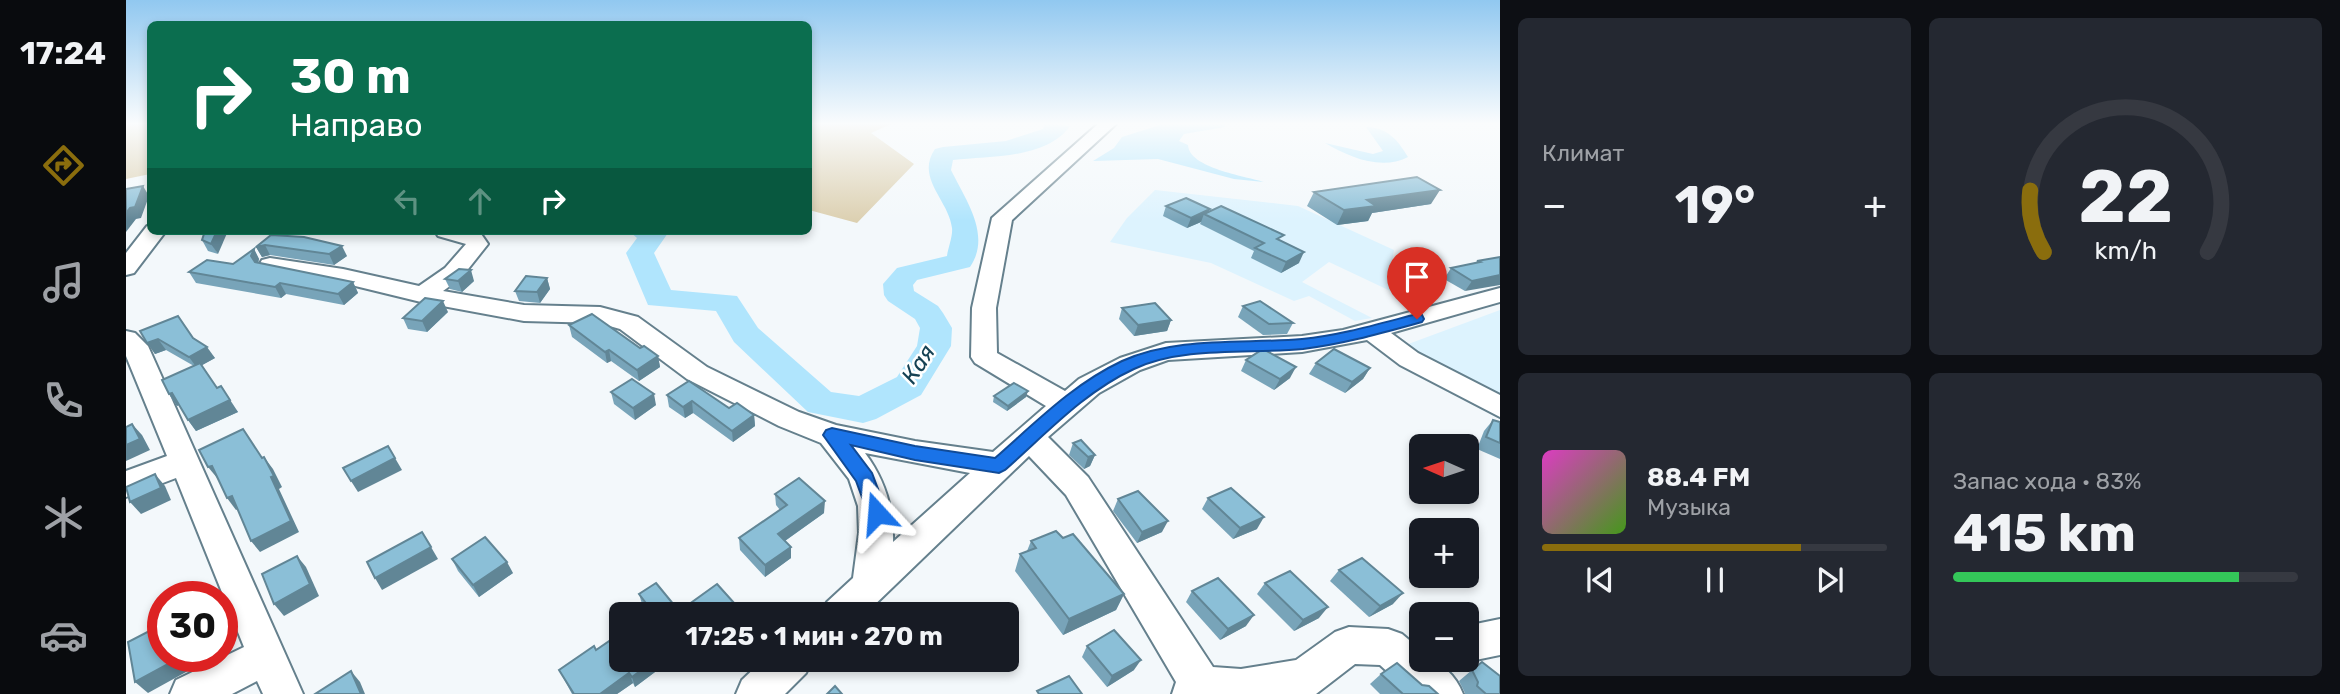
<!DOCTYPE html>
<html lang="ru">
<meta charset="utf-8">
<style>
:root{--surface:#171b24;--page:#242831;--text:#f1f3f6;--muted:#9ea1a6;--line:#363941;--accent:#8a6d0d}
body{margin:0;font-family:Rubik,sans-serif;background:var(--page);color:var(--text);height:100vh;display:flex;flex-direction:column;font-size:26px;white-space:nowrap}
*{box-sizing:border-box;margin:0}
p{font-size:23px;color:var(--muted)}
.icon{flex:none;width:38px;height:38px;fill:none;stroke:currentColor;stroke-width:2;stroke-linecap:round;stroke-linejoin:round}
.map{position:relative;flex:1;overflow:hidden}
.details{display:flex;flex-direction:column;gap:18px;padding:18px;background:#0d0f14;width:840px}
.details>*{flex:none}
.hud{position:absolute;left:21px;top:21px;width:665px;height:214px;border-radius:10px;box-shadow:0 4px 10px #0003;background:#0b6e4f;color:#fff;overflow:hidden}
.needle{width:46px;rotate:273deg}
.buttons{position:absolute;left:1283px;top:434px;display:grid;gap:14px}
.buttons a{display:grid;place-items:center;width:70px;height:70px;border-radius:10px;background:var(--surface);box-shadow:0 4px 10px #0003;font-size:35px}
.speed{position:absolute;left:21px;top:581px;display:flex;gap:14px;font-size:35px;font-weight:700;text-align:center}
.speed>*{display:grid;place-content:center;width:91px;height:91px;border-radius:50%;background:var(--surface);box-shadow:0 4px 10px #0003;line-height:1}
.speed .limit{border:10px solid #d22;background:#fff;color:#111}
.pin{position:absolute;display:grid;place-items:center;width:60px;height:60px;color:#fff;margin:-72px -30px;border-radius:50% 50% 50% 0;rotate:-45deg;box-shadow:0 0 7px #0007}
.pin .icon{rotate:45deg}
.me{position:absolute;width:77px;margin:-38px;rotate:341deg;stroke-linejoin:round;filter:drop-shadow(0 0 5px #0008)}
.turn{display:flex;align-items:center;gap:24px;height:147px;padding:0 28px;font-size:32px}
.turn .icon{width:91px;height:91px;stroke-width:2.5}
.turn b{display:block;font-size:49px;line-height:60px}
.lanes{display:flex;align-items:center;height:66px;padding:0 28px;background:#0003;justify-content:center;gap:35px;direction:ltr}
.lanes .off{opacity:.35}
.big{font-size:52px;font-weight:700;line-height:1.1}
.details .card{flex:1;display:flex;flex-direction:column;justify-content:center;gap:10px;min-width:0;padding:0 24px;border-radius:10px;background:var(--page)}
.details .dial{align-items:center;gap:0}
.dial svg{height:182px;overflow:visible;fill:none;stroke:var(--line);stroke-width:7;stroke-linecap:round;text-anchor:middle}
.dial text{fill:var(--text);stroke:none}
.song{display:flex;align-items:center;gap:21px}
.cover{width:84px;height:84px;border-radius:10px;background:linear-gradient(135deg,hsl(310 70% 55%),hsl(100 70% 35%))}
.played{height:7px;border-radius:4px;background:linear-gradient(90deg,var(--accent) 75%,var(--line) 75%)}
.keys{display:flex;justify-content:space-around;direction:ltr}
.heat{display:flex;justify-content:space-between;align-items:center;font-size:38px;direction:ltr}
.charge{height:10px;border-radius:5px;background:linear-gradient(90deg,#34c759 83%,var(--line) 0)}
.details .tiles{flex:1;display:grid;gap:18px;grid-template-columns:repeat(2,1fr)}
.trip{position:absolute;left:483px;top:602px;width:410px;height:70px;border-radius:10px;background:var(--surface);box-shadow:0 4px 10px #0003;font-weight:700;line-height:70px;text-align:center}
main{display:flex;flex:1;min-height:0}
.dock{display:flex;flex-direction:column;width:126px;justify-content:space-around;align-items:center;background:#090b0e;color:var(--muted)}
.dock .icon{width:49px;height:49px}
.dock .selected{color:var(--accent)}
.dock b{font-size:32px;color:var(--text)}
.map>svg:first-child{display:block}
</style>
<main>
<nav class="dock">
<b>17:24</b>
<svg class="icon selected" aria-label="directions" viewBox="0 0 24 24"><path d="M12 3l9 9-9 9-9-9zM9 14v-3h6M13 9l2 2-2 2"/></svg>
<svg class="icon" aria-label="music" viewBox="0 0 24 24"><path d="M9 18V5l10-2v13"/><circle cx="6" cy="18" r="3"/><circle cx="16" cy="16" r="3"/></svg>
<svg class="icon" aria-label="phone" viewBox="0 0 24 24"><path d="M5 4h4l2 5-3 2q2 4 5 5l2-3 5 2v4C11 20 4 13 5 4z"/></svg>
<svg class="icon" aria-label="climate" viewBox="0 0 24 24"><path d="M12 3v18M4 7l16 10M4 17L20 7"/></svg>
<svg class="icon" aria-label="car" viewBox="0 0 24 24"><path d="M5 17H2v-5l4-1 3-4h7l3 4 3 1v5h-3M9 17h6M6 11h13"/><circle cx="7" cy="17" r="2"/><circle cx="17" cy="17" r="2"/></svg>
</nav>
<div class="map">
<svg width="1374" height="694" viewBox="0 0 1374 694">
<rect width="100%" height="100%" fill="#f3f8fb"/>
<g fill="#ddf3fe">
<polygon points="1029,190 1172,206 1268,250 1264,272 1307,299 1292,304 1203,262 1176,282 1246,318 1229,321 1183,296 1168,301 1085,263 984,242 1001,218"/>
<polygon points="1374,310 1374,397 1277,346"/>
</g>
<g fill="#dcd0b1">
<polygon points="0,124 24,124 24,174 0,179"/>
<polygon points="683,124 765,124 745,133 788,164 731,223 683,210"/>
</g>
<g fill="#b0e5fd">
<path d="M1037 124H1098L1099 127 1058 134 1053 141 1062 145C1063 168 1119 176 1138 182L1108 179 1032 159 967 161 988 148 996 137Z"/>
<path d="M1240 127C1262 128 1271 139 1282 157 1255 171 1223 157 1199 143L1247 154 1257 151Z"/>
</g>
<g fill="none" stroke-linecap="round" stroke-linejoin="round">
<path fill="#b0e5fd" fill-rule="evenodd" d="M919 124 944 126C921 159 863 156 827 160L825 170C839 199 866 235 844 267L791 280 787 285 788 291 812 306 817 313 826 328 825 346 795 395 750 419 737 423 682 412 608 342 590 311 522 305 500 253 511 238 503 231H540L542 233 528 253 545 290 611 296 632 328 705 392 733 396 771 377 791 346 794 328 789 319 762 301 758 295 757 284 771 268 821 256C822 248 827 236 826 228 823 200 789 178 809 149L817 147 880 141 917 129Z"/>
<g stroke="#65808d" stroke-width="4">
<g id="minor">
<path d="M972 124H990L886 220 870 308 871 353 939 391 953 379 994 358 1040 343 1176 336 1217 330 1374 288V302L1265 333 1292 353 1374 395V417L1274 365 1241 340 1176 352 1042 360 1014 370 973 393 922 437 962 477 1087 667 1115 669 1170 660 1209 632 1223 627 1262 629 1276 634 1295 650V660C1315 660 1330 676 1337 694H1286L1254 665 1229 664 1190 694H1046L1050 682 940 495 903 456 739 614H695L701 602 727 578 733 533 732 506 723 479 695 443 653 426 561 379 494 329 473 323 398 321 295 302 217 283 144 272 136 270 133 265 136 260 144 258 217 269 293 286 319 268 340 244 312 236 309 231H353L362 244 335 278 317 291 398 305 474 307 512 317 581 367 673 412 710 425 789 441 867 452 920 406 849 363 845 357 846 308 866 218ZM739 453 844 473 767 542C768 509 759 480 739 453Z"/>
<polygon points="21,226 24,226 24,231 40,231 8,273 0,275 0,253"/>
<polygon points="0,331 9,333 22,346 177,694 137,694 131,681 106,694 44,694 50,680 118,647 50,478 0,497 0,471 41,456 0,356"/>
<polygon points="1374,619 1374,655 1340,662 1333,660 1340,660 1340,626"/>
<polygon points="637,660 686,660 680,673 659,694 610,694 616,680"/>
</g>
</g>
<use href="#minor" fill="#fff" fill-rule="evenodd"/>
</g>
<g fill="#78a4b9">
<polygon points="1188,192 1305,204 1246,213 1242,221 1211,225 1181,206"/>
<polygon points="1040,206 1083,212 1156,242 1173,263 1155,273 1125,258 1128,251 1074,224 1075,222 1061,228 1037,216"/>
<polygon points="79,231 92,254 82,251 76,240"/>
<polygon points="145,235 221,256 208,265 144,255 136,257 130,247"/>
<polygon points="128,249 133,259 132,263 227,282 232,293 218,305 160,294 155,298 70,283 63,272 107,264"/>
<polygon points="1374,257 1339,291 1318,279 1325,268 1350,263 1351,261"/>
<polygon points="421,278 424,289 414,303 393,301 389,291"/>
<polygon points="319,279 348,281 336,292 324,289"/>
<polygon points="1117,306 1167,323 1161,334 1137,335 1112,317"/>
<polygon points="996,308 1045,320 1041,331 1008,336 993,319"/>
<polygon points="322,312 301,332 282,329 277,318"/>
<polygon points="443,325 514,348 532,356 534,367 513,381 485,361 481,363 446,337"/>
<polygon points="14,331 67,339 89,358 76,365 91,388 112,412 70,431 62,420 53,405 51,406 43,394 68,366 40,350 29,354"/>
<polygon points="1120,360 1164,378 1148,390 1115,371"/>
<polygon points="1190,363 1244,368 1237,379 1219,393 1183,374"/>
<polygon points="485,392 530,405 509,420 488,404"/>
<polygon points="541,395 628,415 629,426 607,442 567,413 559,418 543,407"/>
<polygon points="868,396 900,397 881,411 867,402"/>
<polygon points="1367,420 1374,422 1374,459 1351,449 1358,431"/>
<polygon points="947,443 969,455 964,466 958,469 943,455"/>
<polygon points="649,494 698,513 659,541 665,547 665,558 639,577 614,550 613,538 654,510 650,505"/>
<polygon points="1082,498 1131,529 1107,539 1076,509"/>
<polygon points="992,499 1036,532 1011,543 987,511"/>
<polygon points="937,538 998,594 990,610 937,635 889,571 894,554 901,551 905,541"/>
<polygon points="326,559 387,573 353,597 332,571"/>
<polygon points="1213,570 1267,604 1243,617 1204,581"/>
<polygon points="1139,583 1193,618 1168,631 1131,594"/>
<polygon points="1066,591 1120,626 1094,640 1060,602"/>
<polygon points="513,594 553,611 553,614 522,614 523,613 516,604"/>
<polygon points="562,605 618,614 564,614"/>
<polygon points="961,646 1008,670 981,687 956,657"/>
<polygon points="470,650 541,663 509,687 507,683 491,694 446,694 433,670"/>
<polygon points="1346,670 1374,694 1339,694 1339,693 1333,681"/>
<polygon points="1255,674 1296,685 1312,694 1254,694 1244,684"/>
</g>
<g fill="#618696">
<polygon points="17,186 23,196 15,218 10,219 0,232 0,213"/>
<polygon points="1314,190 1305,204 1246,213 1242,221 1211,225 1218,210 1241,200"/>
<polygon points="1084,209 1081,216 1078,214 1075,222 1061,228 1065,218"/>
<polygon points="91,231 102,231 92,254 85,244"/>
<polygon points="139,245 144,255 136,257 130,247"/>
<polygon points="216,246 221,256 208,265 203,254"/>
<polygon points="128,249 133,259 131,266 125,256"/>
<polygon points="1178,252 1173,263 1155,273 1160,262"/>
<polygon points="345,270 348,281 336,292 332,281"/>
<polygon points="1374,275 1374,285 1339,291 1346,281"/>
<polygon points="421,278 424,289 414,303 411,292"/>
<polygon points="227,282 232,293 218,305 212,294"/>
<polygon points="154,283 160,294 155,298 149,287"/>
<polygon points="317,301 322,312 301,332 296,321"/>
<polygon points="1045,320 1041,331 1008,336 1012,325"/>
<polygon points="32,339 40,350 29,354 21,343"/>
<polygon points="81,347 89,358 71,368 63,357"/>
<polygon points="483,350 485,361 481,363 479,352"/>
<polygon points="532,356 534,367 513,381 511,370"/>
<polygon points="1170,367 1164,378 1148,390 1154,379"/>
<polygon points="1244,368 1237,379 1219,393 1226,382"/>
<polygon points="95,386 112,412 70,431 62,420"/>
<polygon points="902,391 900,397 881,411 882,406"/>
<polygon points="46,393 54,404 51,406 43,394"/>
<polygon points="528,394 530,405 509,420 507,408"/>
<polygon points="566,401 567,413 559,418 557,407"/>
<polygon points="628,415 629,426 607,442 606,431"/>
<polygon points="6,424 16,435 24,450 0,461 0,445"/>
<polygon points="969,455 964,466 958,469 962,457"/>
<polygon points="138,457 147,469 156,487 153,489 173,532 134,552 125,541 145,477"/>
<polygon points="269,458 276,470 232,492 225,481"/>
<polygon points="86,466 95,477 92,479 82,467"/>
<polygon points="29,474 39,486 45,500 15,514 4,502"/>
<polygon points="106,496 116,507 110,510 101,498"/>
<polygon points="699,501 698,513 653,545 652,534"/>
<polygon points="1138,517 1131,529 1107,539 1114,528"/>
<polygon points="1042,521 1036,532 1011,543 1016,532"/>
<polygon points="305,547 312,559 256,590 249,578"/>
<polygon points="665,547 665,558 639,577 639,565"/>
<polygon points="171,556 180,567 193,596 158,616 148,604"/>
<polygon points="381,562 387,573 353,597 347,585"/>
<polygon points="1277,593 1267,604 1243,617 1254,606"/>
<polygon points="998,594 990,610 937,635 943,619"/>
<polygon points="1202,607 1193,618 1168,631 1177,620"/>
<polygon points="1128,615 1120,626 1094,640 1102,629"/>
<polygon points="57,656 89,656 22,693 9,682"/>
<polygon points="529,660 541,660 541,663 509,687 506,677"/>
<polygon points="1015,660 1008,670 981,687 986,676"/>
<polygon points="225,671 234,682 239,694 235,694"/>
<polygon points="503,673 507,683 491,694 474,694"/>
</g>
<g fill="#8bbfd7" stroke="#618696" stroke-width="2">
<polygon points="1291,177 1314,190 1241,200 1250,206 1218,210 1188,192"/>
<polygon points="17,186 9,207 4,208 0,213 0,189"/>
<polygon points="1060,198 1084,209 1065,218 1040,206"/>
<polygon points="1095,206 1158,235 1151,239 1178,252 1160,262 1129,248 1138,243 1078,214"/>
<polygon points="79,231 91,231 85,244 76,240"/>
<polygon points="145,235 178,237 216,246 203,254 139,245 130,247"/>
<polygon points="128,249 125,256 129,262 227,282 212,294 154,283 149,287 63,272 81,260 107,264"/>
<polygon points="1374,257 1374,275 1346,281 1325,268 1354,262 1351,261"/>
<polygon points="333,269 345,270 332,281 319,279"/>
<polygon points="400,276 421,278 411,292 389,291"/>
<polygon points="299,298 317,301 296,321 277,318"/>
<polygon points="1134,301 1167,323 1143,324 1117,306"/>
<polygon points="1029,303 1045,320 1012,325 996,308"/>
<polygon points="466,314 514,348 518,346 532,356 511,370 483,350 479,352 443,325"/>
<polygon points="52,316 67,338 81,347 63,357 32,339 21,343 14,331"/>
<polygon points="1137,349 1170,367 1154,379 1120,360"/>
<polygon points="1208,349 1244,368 1226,382 1190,363"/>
<polygon points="74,363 91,388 95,386 104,400 62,420 46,393 43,394 36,380"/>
<polygon points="506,379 528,394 507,408 485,392"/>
<polygon points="563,381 603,408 611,403 628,415 606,431 566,401 557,407 541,395"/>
<polygon points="888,383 902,391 882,406 868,396"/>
<polygon points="1367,420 1374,422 1374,443 1360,437"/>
<polygon points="6,424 14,439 0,445 0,427"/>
<polygon points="117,429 136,458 138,457 148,476 145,477 165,521 125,541 106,496 101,498 86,466 82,467 73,450"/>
<polygon points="955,440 969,455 962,457 947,443"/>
<polygon points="262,446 269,458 225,481 217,468"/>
<polygon points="29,474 35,488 4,502 0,487"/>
<polygon points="673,478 699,501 652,534 665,547 639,565 613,538 661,505 649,494"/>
<polygon points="1105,488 1138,517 1114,528 1082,498"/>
<polygon points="1012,491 1042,521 1016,532 992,499"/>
<polygon points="930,531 937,538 947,534 998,594 943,619 894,554 910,548 905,541"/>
<polygon points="296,532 305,547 249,578 241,562"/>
<polygon points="359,537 381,562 347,585 326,559"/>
<polygon points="171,556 184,584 148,604 136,574"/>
<polygon points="1236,558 1277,593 1254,606 1213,570"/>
<polygon points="1164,571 1202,607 1177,620 1139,583"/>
<polygon points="1092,578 1128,615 1102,629 1066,591"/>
<polygon points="530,583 553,611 548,614 522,614 526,611 513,594"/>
<polygon points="591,584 618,614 570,614 562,605"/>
<polygon points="37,624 37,656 57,656 9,682 2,642"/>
<polygon points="988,630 1015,660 986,676 961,646"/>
<polygon points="495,633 495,660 529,660 506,677 503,673 474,694 448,694 433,670 468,646 470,650"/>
<polygon points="1356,662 1374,676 1374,694 1360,694 1351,686 1352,682 1346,670"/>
<polygon points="1271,663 1296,685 1303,686 1312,694 1277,694 1255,674"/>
<polygon points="225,671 235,694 189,694"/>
<polygon points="943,676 956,694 913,694 911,691"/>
<polygon points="709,686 716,694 701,694"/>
</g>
<linearGradient id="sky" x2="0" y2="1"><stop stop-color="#91c8f0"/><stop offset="0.56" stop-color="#fafcfd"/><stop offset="1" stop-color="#fafcfd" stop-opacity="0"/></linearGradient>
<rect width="1374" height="221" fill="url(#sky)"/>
<path fill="#1a73e8" stroke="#114b97" stroke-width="2" d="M1291 314 1296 315 1298 319 1296 322C1256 333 1218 344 1177 349 1124 354 1057 346 1008 369 958 392 920 434 879 470L873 473 789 460 725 445 746 473 761 513 758 519 751 521 744 519 730 481 697 435 700 430 706 428 789 446 869 458C910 422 947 384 996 361 1051 336 1117 344 1176 339 1215 335 1252 324 1291 314Z"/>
<g text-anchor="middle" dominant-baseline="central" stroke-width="5" stroke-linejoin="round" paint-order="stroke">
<g font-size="23" font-style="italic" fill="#154153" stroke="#fff">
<text transform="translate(792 364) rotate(-57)">Кая</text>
</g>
</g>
</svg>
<div class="buttons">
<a><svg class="needle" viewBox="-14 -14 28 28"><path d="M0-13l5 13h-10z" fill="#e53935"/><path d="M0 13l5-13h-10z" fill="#9ea1a6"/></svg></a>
<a>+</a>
<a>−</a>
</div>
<div class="speed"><div class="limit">30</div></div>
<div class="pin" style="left:1291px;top:319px;background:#d93025"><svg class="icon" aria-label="arrive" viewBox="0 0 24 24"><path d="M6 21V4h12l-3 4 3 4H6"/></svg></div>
<svg class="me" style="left:751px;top:513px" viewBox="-20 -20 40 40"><path d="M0-17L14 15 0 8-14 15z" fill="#1a73e8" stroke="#fff" stroke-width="4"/></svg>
<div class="trip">17:25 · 1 мин · 270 m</div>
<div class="hud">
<div class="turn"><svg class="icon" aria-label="right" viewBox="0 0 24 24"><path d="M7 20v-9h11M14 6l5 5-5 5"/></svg><div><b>30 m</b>Направо</div></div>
<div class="lanes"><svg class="icon off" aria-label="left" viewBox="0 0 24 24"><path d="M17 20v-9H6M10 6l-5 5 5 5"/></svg><svg class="icon off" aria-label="ahead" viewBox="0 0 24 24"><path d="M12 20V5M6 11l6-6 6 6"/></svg><svg class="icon" aria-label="right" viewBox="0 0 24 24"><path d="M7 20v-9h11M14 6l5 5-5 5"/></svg></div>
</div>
</div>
<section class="details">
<div class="tiles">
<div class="card"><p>Климат</p>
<div class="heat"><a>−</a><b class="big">19°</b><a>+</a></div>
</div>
<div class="card dial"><svg viewBox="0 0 100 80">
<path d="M14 69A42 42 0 1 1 86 69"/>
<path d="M14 69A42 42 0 0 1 8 42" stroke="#8a6d0d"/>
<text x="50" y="56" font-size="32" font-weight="700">22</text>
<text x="50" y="72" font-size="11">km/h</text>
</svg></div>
<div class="card">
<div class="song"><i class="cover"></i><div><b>88.4 FM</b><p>Музыка</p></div></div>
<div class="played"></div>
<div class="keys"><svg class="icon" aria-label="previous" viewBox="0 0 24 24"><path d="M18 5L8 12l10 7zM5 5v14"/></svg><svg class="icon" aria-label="pause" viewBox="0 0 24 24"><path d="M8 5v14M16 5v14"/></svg><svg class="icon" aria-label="next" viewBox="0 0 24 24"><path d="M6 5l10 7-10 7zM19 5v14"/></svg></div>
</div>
<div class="card"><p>Запас хода · 83%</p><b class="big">415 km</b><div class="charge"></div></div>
</div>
</section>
</main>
